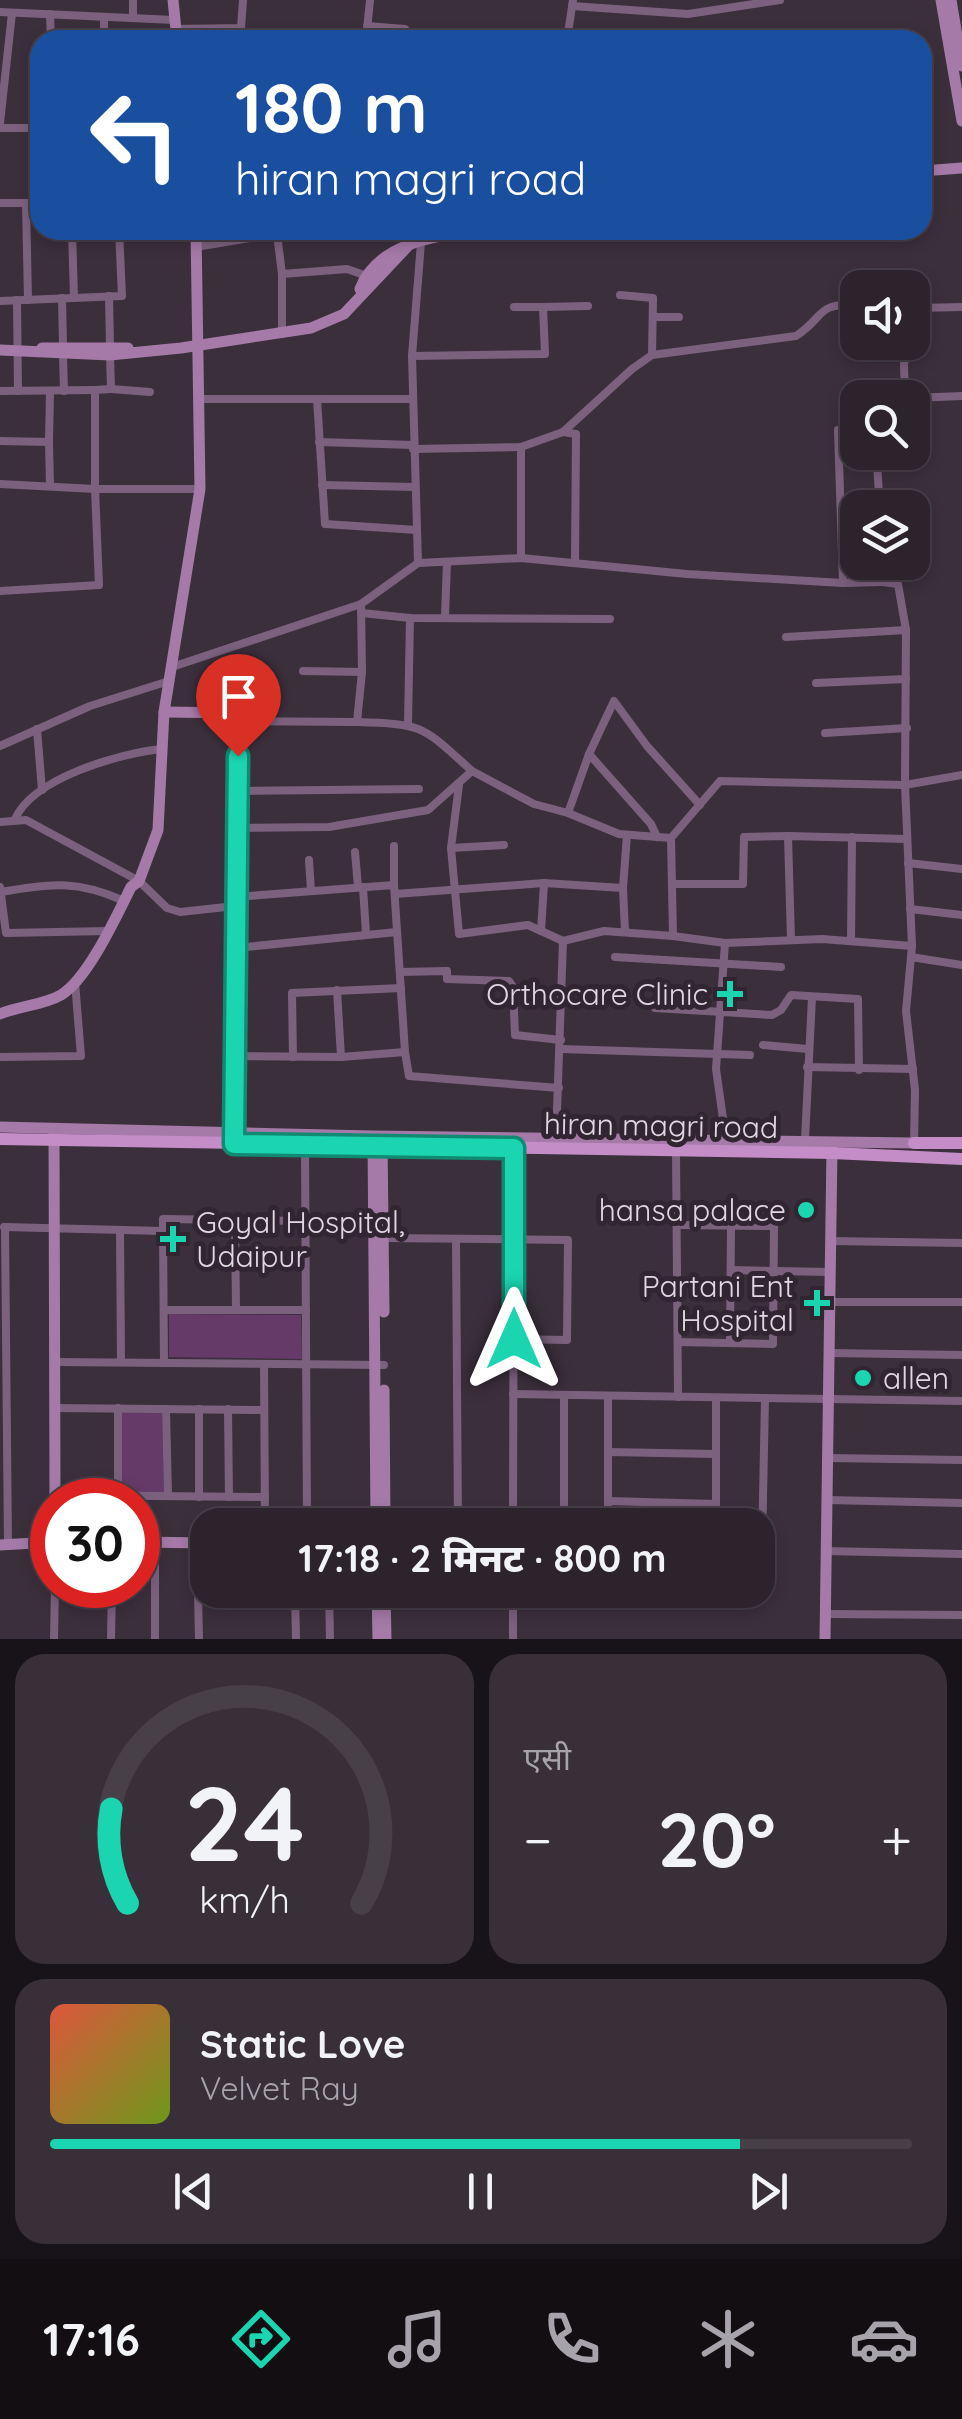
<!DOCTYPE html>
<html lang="hi">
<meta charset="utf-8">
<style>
:root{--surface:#2c232d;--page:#382f39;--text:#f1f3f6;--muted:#a6a4aa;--line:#484049;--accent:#1bd5b1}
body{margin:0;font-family:Quicksand,"Noto Sans Devanagari",sans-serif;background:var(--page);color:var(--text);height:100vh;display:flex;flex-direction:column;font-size:38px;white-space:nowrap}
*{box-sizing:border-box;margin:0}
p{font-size:32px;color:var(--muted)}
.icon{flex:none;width:55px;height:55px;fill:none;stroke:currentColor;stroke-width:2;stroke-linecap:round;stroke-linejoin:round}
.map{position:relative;height:1639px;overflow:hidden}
.sheet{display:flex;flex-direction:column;gap:15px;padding:15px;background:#181319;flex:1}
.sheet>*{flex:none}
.banner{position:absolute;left:30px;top:30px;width:902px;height:210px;border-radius:30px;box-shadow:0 5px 15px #0003,0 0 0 2px var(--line);background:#1a4fa0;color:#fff;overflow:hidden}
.tools{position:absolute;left:840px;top:270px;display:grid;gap:20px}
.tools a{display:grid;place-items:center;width:90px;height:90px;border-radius:20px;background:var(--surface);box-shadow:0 5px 15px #0003,0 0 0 2px var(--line);font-size:50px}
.speed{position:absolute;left:30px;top:1478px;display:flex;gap:20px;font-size:50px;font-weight:700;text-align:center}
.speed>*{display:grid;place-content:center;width:130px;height:130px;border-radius:50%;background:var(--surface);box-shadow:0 5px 15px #0003,0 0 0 2px var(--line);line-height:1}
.speed .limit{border:15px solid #d22;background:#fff;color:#111}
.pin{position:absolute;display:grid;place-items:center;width:85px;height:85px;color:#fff;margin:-102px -42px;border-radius:50% 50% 50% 0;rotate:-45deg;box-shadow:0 0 10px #0007}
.pin .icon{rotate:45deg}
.me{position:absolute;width:110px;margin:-55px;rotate:0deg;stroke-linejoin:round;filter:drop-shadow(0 0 8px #0008)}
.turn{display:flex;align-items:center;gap:35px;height:210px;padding:0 40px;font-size:45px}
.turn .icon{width:130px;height:130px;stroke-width:2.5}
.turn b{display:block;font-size:70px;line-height:85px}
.big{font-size:75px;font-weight:800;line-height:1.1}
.sheet .card{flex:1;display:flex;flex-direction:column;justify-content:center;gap:15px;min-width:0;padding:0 35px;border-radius:30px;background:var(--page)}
.sheet .dial{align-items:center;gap:0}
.dial svg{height:260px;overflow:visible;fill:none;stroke:var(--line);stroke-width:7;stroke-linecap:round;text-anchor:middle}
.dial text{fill:var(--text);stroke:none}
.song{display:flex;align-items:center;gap:30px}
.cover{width:120px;height:120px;border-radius:15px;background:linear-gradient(135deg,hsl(10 70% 55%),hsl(80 70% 35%))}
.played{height:10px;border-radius:5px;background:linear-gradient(90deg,var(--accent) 80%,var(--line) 80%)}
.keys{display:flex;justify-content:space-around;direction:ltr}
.heat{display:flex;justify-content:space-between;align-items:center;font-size:55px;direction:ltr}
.sheet .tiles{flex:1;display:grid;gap:15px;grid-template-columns:1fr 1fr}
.card:last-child{grid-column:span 2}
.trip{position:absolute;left:190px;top:1508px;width:585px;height:100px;border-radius:30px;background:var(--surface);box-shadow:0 5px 15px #0003,0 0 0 2px var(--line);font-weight:800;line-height:100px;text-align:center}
.menu{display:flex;height:160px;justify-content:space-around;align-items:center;background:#120e12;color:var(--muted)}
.menu .icon{width:70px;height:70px}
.menu .on{color:var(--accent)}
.menu b{font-size:45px;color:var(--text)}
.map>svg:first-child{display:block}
</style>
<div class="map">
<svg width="962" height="1639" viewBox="0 0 962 1639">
<rect width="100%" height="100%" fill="#3b2f3c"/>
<g fill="#653a68">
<polygon points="169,1314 301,1315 302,1359 169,1357"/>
<polygon points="121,1412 162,1413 164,1493 121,1492"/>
</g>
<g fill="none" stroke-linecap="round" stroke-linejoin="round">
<g stroke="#7c617e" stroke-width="8">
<polyline points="133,0 133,18"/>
<polyline points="572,6 688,14 780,0"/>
<polyline points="0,12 174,20"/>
<polyline points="50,14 51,40"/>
<polyline points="104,17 104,40"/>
<polyline points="367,26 405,29 404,40"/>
<polyline points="175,29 241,28 243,0"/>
<polyline points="366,40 370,0"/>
<polyline points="567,40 573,0"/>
<polyline points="0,123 12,13"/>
<polyline points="0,128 40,128"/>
<polyline points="0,203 40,203"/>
<polyline points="26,203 28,300"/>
<polyline points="72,230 74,298"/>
<polyline points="277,234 282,274 282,334"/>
<polyline points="196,247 298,230"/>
<polyline points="282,274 347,269 367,276"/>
<polyline points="620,295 653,298 652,355"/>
<polyline points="109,296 110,346"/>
<polyline points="62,298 63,346"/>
<polyline points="17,300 18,391"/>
<polyline points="0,301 122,296 119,230"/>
<polyline points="543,307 588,306"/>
<polyline points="653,317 679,317"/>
<polyline points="912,326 918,308 962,307"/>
<polyline points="63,355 64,391"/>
<polyline points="412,356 545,354 543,307 514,307"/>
<polyline points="111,389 150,392"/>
<polyline points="0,391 95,390"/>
<polyline points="905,398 904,364 909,342"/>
<polyline points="912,398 962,396"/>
<polyline points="199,399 412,399"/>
<polyline points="317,399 325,524 417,530"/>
<polyline points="563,432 576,434 575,563"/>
<polyline points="0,441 49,442 50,391"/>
<polyline points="49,442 50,486"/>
<polyline points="319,442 413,445"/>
<polyline points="521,447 521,558"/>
<path d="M413 449 521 447 563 432 632 369 652 355 796 336C826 316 815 303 858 305"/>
<polyline points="0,484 95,489 95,390 111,389 110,355"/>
<polyline points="322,485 415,487"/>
<polyline points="880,508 877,464 884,452"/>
<polyline points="882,562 883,582 898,584 906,630 905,785 912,946 906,1011 915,1090 914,1143"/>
<polyline points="418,563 412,356 422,230"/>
<polyline points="843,583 838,430 858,429"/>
<polyline points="0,591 99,585 95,489 200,489"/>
<polyline points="362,613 410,618 610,619"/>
<polyline points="445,616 447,562"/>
<polyline points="786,637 906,630"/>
<polyline points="172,667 361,604"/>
<polyline points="303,671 362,672"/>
<polyline points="816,683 906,679"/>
<polyline points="238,721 357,722 362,672 361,604 418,563 521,558 687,574 843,583 883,582"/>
<path d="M357 722C425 724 422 726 472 771"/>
<polyline points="408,723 410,618"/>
<polyline points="37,729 42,790"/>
<polyline points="825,733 907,728"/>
<polyline points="0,746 90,706 169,681"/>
<polyline points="589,754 651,824 657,837"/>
<polyline points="459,785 451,848 459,934 528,925 563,941 556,1138"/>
<polyline points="238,791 419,789"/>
<polyline points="568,813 589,754 614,701 647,746 700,805"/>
<path d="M15 819C33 778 120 753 162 749"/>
<polyline points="0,822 26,820 139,881 167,908 180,912 235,906"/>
<polyline points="237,828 329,827 428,810 472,771 534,804 568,813 619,834 671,838 673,936 725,943 716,1069 726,1140"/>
<polyline points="671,838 720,781 905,785 962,775"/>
<polyline points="394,846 394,885"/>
<polyline points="451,848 504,845"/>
<polyline points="355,852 358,887"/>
<polyline points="309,860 311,891"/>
<polyline points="908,863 962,869"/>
<polyline points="672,884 743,884 744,837 788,836"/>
<polyline points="0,887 6,933 108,931"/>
<polyline points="363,887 366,934"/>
<path d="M1 892C50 883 78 880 124 901"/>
<polyline points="395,894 544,883 623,888"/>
<polyline points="235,897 394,885 405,1052 409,1076 559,1088"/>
<polyline points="910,909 962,915"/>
<polyline points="541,931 544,883"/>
<polyline points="625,932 623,888 627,835"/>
<polyline points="791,940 788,836 907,839"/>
<polyline points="563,941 604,931 673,936"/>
<polyline points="851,941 852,837"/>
<polyline points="725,943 822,939 912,946"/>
<polyline points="235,948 397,932"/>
<polyline points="615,957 781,967"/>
<polyline points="911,957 962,965"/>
<polyline points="400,972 447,971 447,979 509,981 513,987 515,1035 561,1040"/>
<polyline points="337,990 341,1057"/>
<polyline points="655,1008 772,1015 781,1010 791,995 858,999 859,1070"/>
<polyline points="763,1045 808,1049"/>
<polyline points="561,1049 750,1055"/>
<polyline points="234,1056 341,1057 405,1052"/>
<polyline points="0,1057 81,1056 75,982"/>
<polyline points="293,1057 292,993 401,988"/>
<polyline points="807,1067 913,1069"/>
<polyline points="805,1140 812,997"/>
<polyline points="305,1144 307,1525"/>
<polyline points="676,1151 678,1397"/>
<polyline points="235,1220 236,1310"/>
<polyline points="677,1225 774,1226 773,1344 678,1342"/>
<polyline points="4,1227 163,1231 164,1363"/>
<polyline points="5,1227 8,1545"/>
<polyline points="120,1230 121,1362"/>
<polyline points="163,1231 163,1219 306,1221"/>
<polyline points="383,1238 568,1240 567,1340 513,1339"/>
<polyline points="456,1239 458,1525"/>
<polyline points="830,1241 962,1243"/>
<polyline points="731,1270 830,1272"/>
<polyline points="830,1302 962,1302"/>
<polyline points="164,1310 306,1310"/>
<polyline points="730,1343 731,1226"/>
<polyline points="829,1353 962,1355"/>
<polyline points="54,1362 384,1365"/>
<polyline points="264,1364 265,1525"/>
<polyline points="513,1394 962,1401"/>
<polyline points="55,1408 264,1410"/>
<polyline points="118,1408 118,1496"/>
<polyline points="166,1409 168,1496"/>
<polyline points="199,1409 199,1497"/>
<polyline points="228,1409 229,1497"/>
<polyline points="608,1452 716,1454"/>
<polyline points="828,1458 962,1460"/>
<polyline points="55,1495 265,1497"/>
<polyline points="827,1500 962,1503"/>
<polyline points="608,1501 716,1504"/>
<polyline points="513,1525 514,1145"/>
<polyline points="564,1525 564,1395"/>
<polyline points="608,1525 608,1396"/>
<polyline points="716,1525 716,1398"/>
<polyline points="197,1543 199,1639"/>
<polyline points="826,1551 962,1554"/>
<polyline points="295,1590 296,1639"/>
<polyline points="329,1590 330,1639"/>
<polyline points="462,1590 761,1596 765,1399"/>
<polyline points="513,1590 513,1639"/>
<polyline points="826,1614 962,1615"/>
<polyline points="54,1639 55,1585"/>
<polyline points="111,1639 112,1585"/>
<polyline points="155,1639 155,1542"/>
</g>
<g stroke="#a57aa8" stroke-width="11">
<polyline points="173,0 177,40"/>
<polyline points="941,0 962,121"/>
<polyline points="951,0 962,66"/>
<polyline points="922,171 962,168"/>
<path d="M360 289C378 242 437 236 479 230"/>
<polyline points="42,348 128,348"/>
<polyline points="0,350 110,355 181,348 311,328 344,314 408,246"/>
<polyline points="164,712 239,713 234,1140"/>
<path d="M0 1014C19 1006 44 1005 61 995 88 979 117 915 131 887L139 881 158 830 164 712 200 489 196 230"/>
<polyline points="0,1127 372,1136 914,1143"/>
<polyline points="54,1134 55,1500"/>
<polyline points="373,1139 376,1525"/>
<polyline points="382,1140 384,1312"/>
<polyline points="384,1390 385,1525"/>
<polyline points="138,1542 208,1543"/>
<polyline points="0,1545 52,1542"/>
<polyline points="377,1590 378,1639"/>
<polyline points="385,1590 386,1639"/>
<polyline points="825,1639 832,1148"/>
</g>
<g stroke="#c48dc8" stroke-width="12">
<polyline points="0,1139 832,1153 962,1159"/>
<polyline points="914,1143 962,1143"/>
</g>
</g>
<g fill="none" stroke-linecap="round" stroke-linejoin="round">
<g stroke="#128a73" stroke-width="25">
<polyline id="route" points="238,756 234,1144 514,1148 514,1339"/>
</g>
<use href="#route" stroke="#1bd5b1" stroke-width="18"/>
</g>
<g fill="#1bd5b1" stroke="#312531" stroke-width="4">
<path d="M725 979h10v10h10v10h-10v10h-10v-10h-10v-10h10z"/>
<circle cx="806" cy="1210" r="10"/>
<path d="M168 1224h10v10h10v10h-10v10h-10v-10h-10v-10h10z"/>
<path d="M812 1288h10v10h10v10h-10v10h-10v-10h-10v-10h10z"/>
<circle cx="863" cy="1378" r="10"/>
</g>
<g text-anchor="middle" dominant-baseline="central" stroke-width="10" stroke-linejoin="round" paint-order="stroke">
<g font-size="30" fill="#e0d8e0" stroke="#312531" text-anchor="end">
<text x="708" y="994">Orthocare Clinic</text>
<text x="786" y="1210">hansa palace</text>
<text x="196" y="1222" text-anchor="start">Goyal Hospital,<tspan x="196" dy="34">Udaipur</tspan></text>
<text x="794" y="1286">Partani Ent<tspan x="794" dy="34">Hospital</tspan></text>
<text x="883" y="1378" text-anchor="start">allen</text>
</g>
<g font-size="30" fill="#e0d8e0" stroke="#312531">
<text transform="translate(661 1125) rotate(1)">hiran magri road</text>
</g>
</g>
</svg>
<div class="tools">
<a><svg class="icon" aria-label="sound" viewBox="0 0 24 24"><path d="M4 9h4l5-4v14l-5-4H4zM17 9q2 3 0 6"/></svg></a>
<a><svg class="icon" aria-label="search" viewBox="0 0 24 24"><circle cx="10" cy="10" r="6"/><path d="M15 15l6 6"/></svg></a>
<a><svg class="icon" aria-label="layers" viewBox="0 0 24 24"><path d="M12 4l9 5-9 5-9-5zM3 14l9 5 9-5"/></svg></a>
</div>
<div class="speed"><div class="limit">30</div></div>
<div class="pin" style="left:238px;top:756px;background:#d93025"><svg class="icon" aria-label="arrive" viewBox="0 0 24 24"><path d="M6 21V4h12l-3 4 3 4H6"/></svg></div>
<svg class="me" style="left:514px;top:1339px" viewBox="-20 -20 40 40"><path d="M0-17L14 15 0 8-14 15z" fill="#1bd5b1" stroke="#fff" stroke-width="4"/></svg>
<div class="trip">17:18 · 2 मिनट · 800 m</div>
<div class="banner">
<div class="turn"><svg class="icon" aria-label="left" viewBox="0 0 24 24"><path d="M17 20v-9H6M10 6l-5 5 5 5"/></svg><div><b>180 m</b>hiran magri road</div></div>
</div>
</div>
<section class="sheet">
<div class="tiles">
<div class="card dial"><svg viewBox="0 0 100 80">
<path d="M14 69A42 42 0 1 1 86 69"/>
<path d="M14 69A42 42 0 0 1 9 40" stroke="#1bd5b1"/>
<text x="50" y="56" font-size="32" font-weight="700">24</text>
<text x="50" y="72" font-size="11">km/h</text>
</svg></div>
<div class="card"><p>एसी</p>
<div class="heat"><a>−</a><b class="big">20°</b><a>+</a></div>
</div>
<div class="card">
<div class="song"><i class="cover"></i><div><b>Static Love</b><p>Velvet Ray</p></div></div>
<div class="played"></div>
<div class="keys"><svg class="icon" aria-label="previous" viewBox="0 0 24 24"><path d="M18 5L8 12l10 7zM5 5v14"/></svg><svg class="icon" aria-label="pause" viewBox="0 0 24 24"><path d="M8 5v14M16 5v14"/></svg><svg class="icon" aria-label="next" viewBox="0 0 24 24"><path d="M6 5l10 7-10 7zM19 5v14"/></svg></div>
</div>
</div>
</section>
<nav class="menu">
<b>17:16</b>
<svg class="icon on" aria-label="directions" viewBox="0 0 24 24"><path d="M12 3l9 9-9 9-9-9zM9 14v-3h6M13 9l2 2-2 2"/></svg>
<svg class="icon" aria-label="music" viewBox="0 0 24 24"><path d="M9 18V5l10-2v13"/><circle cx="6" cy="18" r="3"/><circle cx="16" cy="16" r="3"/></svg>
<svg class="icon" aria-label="phone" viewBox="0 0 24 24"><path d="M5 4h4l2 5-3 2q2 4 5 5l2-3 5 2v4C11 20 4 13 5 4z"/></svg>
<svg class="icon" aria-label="climate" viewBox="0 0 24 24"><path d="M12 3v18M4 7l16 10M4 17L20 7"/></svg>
<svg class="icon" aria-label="car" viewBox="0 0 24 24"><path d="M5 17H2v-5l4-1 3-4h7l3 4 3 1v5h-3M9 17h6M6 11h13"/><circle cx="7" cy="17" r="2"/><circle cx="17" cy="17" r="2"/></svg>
</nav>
